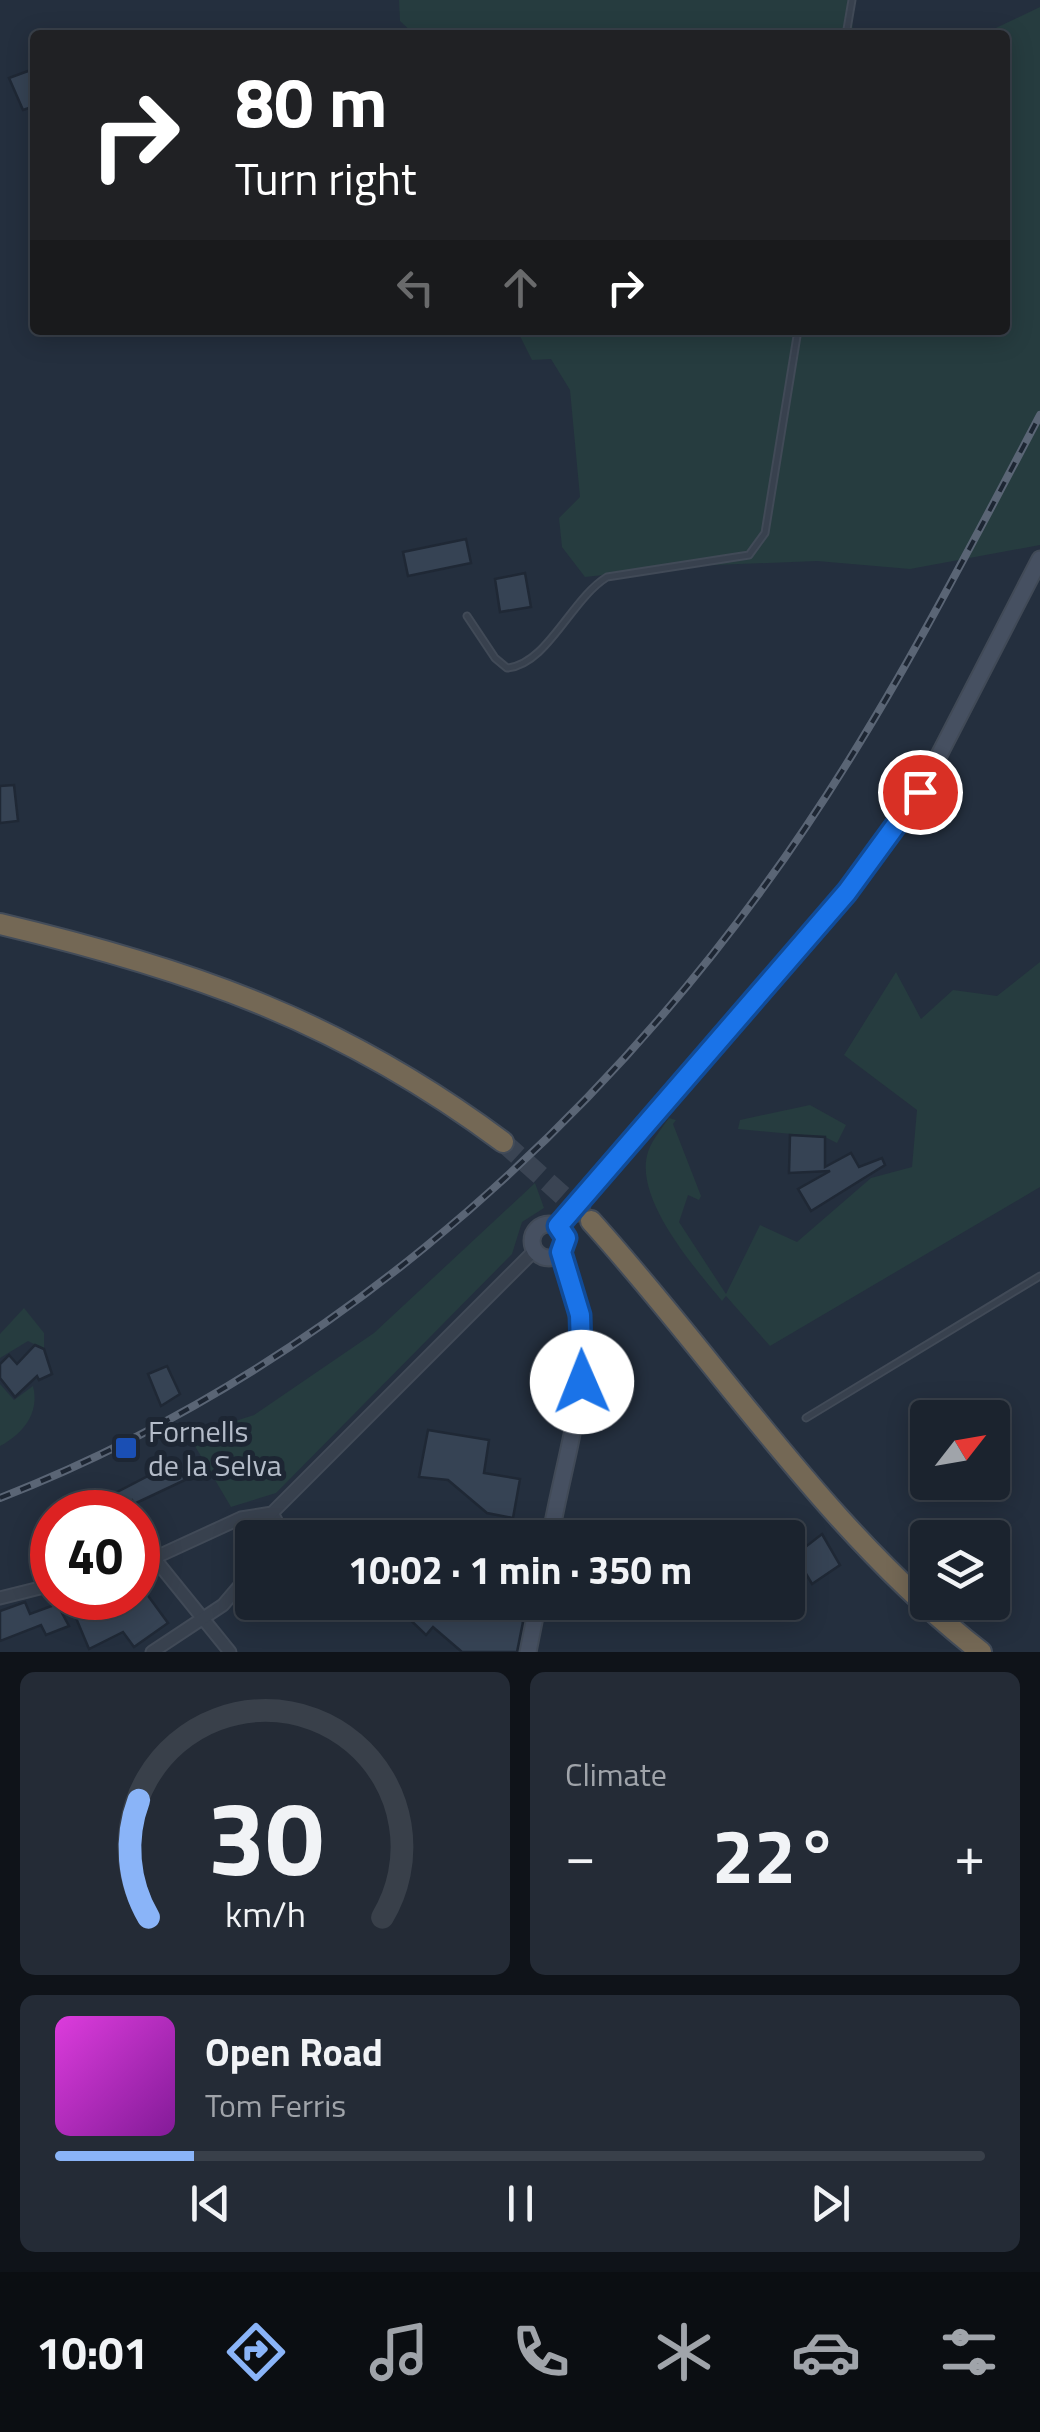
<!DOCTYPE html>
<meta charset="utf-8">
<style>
:root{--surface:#1b232e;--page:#242b36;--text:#f1f3f6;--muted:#a0a4aa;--line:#39404a;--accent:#8ab4f8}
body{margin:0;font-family:"Titillium Web",sans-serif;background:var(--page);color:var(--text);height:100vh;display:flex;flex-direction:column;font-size:38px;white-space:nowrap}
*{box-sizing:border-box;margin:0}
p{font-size:32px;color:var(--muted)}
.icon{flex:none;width:55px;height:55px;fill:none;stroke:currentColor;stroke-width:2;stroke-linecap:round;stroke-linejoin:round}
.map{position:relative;height:1652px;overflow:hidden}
.details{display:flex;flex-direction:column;gap:20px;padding:20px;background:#0f1319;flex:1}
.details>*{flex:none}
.banner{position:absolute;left:30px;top:30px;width:980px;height:305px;border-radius:10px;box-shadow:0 5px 25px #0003,0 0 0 2px var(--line);background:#202124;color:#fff;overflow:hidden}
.needle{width:65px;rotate:59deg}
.buttons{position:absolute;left:910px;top:1400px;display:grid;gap:20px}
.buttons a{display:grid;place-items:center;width:100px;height:100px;border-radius:10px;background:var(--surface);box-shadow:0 5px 25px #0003,0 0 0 2px var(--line);font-size:50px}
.speed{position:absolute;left:30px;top:1490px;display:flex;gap:20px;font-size:50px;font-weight:700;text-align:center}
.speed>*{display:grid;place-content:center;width:130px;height:130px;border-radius:50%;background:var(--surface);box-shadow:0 5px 25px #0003,0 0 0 2px var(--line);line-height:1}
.speed .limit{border:15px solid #d22;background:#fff;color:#111}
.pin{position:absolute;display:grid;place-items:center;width:85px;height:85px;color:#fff;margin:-42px;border:5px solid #fff;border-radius:50%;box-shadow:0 2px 10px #0007}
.me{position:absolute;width:110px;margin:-55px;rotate:359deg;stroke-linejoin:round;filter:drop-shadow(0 0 8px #0008)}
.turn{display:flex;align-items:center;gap:35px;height:210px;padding:0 40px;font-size:45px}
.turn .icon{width:130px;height:130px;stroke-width:2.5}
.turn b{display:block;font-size:70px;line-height:85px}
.lanes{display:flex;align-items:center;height:95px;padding:0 40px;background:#0003;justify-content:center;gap:50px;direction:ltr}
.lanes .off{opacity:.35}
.big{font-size:75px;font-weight:700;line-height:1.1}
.details .tile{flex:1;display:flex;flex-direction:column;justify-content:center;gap:15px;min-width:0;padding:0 35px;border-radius:15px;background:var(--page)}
.details .dial{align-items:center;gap:0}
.dial svg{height:260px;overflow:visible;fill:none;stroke:var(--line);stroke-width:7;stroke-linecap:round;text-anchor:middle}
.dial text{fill:var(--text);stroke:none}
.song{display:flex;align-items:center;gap:30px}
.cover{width:120px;height:120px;border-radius:15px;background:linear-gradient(135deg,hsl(300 70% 55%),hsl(290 70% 35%))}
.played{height:10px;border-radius:5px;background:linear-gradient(90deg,var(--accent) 15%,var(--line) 15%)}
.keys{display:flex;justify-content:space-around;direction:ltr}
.heat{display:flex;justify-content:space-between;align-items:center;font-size:55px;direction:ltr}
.details .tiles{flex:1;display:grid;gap:20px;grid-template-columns:1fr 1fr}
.tile:last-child{grid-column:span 2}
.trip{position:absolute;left:235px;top:1520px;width:570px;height:100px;border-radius:10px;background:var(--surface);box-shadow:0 5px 25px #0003,0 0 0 2px var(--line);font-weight:700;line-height:100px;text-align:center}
.tab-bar{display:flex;height:160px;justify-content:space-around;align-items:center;background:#0b0e12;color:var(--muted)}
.tab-bar .icon{width:70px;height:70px}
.tab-bar .on{color:var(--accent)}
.tab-bar b{font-size:45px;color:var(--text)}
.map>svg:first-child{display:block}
</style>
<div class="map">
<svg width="1040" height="1652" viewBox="0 0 1040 1652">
<rect width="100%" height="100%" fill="#242f3e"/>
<g fill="#263c3f">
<polygon points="399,0 851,0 853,35 415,35 400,21"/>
<polygon points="1040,7 1040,545 910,569 817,561 688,566 585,577 562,547 559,518 580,497 570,390 551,359 532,360 517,330 1005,330 1005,35 981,35"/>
<path d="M1040 962V1187L770 1346 726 1296 722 1301C695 1268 633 1198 648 1152 652 1140 662 1128 669 1118L676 1120 673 1124 701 1196 699 1200 688 1195 679 1222 726 1294 760 1225 797 1242 871 1178 912 1167 917 1110 844 1055 896 972 921 1019 953 990 997 996Z"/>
<polygon points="810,1105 846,1125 837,1143 825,1137 738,1129 740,1120"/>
<polygon points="535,1183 544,1208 522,1222 512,1254 276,1493 231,1507 189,1436 254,1415 374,1333"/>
<polygon points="24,1308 44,1333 44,1349 28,1341 0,1358 0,1334"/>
<path d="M0 1384 14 1400 33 1386C40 1413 23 1434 0 1446Z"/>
</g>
<g fill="#364354" stroke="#1f2835" stroke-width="2.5">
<polygon points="28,71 35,77 35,106 23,110 9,78"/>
<polygon points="466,539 471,563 408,576 403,552"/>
<polygon points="525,573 531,607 500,612 495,579"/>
<polygon points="14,785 18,821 0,823 0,786"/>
<polygon points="790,1135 825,1137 825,1167 851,1153 859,1167 882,1158 885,1165 811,1211 798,1189 830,1171 789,1173"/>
<polygon points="35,1345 44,1349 52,1374 39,1380 37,1376 15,1397 0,1378 0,1364 9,1355 17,1364"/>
<polygon points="167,1366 180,1394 161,1406 148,1374"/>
<polygon points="428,1430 489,1440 484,1473 520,1479 513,1518 487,1513 448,1480 419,1477"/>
<polygon points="175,1462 185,1480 134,1504 132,1500 103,1512 98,1502"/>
<polygon points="822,1534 840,1565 812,1584 795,1555"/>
<polygon points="138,1582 168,1623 134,1647 123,1632 89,1649 76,1618 96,1609 99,1615 123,1598 138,1598"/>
<polygon points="25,1602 30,1614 57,1604 69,1626 46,1635 41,1625 0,1641 0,1611"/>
<polygon points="407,1602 521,1602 516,1616 523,1622 517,1652 462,1652 433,1627 426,1635 400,1610"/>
</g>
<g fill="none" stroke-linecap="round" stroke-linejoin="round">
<polyline stroke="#3a4453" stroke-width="20" stroke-dasharray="20 10" stroke-linecap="butt" points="503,1142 591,1221"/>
<g stroke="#414a57" stroke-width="9">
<g id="lane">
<polyline points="846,35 852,0"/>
<path d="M467 616 495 658 507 668C547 665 571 599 607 577L749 555 765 533 798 330"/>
<polyline points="806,1418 1040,1276"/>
</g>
</g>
<g stroke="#414a57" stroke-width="15">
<g id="street">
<polyline points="271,1538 278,1524 272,1513"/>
<polyline points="154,1558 230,1652"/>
<polyline points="138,1573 152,1570 154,1558 241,1518 272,1513 535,1250"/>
<polyline points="0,1598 52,1585"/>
<polyline points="152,1652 223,1605 252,1571"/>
</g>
</g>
<g stroke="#414a57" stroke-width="19">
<g id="secondary">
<circle cx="549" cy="1241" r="17"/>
<polyline points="558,1226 847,892 920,792 1040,559"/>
<path d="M550 1538C571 1424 601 1368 561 1252"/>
<polyline points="528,1652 538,1602"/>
</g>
</g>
<g stroke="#434c59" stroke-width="24">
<g id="highway">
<path d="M0 924C194 970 342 1022 503 1142"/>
<path d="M591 1221C720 1364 828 1533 981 1652"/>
</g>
</g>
<use href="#lane" stroke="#38414e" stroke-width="5"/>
<use href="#street" stroke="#38414e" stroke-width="11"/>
<use href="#secondary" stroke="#465061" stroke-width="15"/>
<use href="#highway" stroke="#746855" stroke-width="20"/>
<g stroke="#5a6575" stroke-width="8">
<path id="rail" d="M0 1498C308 1378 569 1154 763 888 871 741 955 576 1040 415"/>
</g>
<use href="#rail" stroke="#1d2633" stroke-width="4" stroke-dasharray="11" stroke-linecap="butt"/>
</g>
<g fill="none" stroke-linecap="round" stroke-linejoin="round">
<g stroke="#114b97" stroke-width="25">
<polyline id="route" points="582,1382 580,1315 561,1252 566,1238 558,1226 847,892 920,792"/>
</g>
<use href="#route" stroke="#1a73e8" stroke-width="18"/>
</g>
<rect fill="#1a4fb4" stroke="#1d2633" stroke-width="4" x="114" y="1436" width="24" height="24" rx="5"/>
<g text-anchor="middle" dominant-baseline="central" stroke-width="10" stroke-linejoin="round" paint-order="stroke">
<g font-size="30" fill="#b4bcc9" stroke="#1d2633" text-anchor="start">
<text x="148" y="1431">Fornells<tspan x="148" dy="34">de la Selva</tspan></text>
</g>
</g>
</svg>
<div class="buttons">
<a><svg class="needle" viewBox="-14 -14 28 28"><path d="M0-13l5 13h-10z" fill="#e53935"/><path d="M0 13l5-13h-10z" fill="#a0a4aa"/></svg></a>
<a><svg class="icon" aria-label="layers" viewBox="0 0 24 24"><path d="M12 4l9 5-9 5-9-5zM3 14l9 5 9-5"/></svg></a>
</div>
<div class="speed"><div class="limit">40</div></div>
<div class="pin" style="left:920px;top:792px;background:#d93025"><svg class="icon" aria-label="arrive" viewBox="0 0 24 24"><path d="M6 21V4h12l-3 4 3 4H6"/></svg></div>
<svg class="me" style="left:582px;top:1382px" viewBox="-20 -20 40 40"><circle r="19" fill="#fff"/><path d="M0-13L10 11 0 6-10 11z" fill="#1a73e8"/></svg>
<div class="trip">10:02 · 1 min · 350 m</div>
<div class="banner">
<div class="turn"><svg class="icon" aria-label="right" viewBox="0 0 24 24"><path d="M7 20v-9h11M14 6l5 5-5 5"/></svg><div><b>80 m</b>Turn right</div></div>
<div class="lanes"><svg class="icon off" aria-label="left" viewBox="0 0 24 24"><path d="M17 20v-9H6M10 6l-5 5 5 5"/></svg><svg class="icon off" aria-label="ahead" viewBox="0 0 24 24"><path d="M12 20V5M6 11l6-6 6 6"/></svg><svg class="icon" aria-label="right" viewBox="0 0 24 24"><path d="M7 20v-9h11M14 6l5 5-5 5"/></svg></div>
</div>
</div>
<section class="details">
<div class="tiles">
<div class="tile dial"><svg viewBox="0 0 100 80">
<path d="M14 69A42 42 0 1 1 86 69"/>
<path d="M14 69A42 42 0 0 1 11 33" stroke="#8ab4f8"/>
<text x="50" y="56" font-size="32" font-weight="700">30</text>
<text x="50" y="72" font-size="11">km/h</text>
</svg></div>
<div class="tile"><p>Climate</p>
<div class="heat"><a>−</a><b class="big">22°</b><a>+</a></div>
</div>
<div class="tile">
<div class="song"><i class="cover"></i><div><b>Open Road</b><p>Tom Ferris</p></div></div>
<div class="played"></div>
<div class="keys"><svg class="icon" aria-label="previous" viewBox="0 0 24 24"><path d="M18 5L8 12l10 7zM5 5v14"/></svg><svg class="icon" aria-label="pause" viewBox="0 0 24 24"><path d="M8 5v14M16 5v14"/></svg><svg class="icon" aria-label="next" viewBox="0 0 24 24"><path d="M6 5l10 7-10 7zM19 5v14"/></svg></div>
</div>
</div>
</section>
<nav class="tab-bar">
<b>10:01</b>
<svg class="icon on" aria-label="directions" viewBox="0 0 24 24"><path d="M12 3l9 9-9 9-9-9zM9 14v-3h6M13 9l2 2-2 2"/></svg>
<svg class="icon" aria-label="music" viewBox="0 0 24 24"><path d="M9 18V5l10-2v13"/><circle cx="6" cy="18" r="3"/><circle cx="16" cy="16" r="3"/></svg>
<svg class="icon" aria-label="phone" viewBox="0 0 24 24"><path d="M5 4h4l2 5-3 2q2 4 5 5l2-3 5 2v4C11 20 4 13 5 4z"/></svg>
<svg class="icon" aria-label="climate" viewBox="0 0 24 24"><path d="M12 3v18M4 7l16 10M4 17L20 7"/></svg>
<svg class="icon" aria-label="car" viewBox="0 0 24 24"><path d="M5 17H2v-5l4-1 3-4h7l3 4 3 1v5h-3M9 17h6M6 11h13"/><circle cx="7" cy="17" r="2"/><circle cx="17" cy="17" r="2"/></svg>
<svg class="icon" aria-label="filters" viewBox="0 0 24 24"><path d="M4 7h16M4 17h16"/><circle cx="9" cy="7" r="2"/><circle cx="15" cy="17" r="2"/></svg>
</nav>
